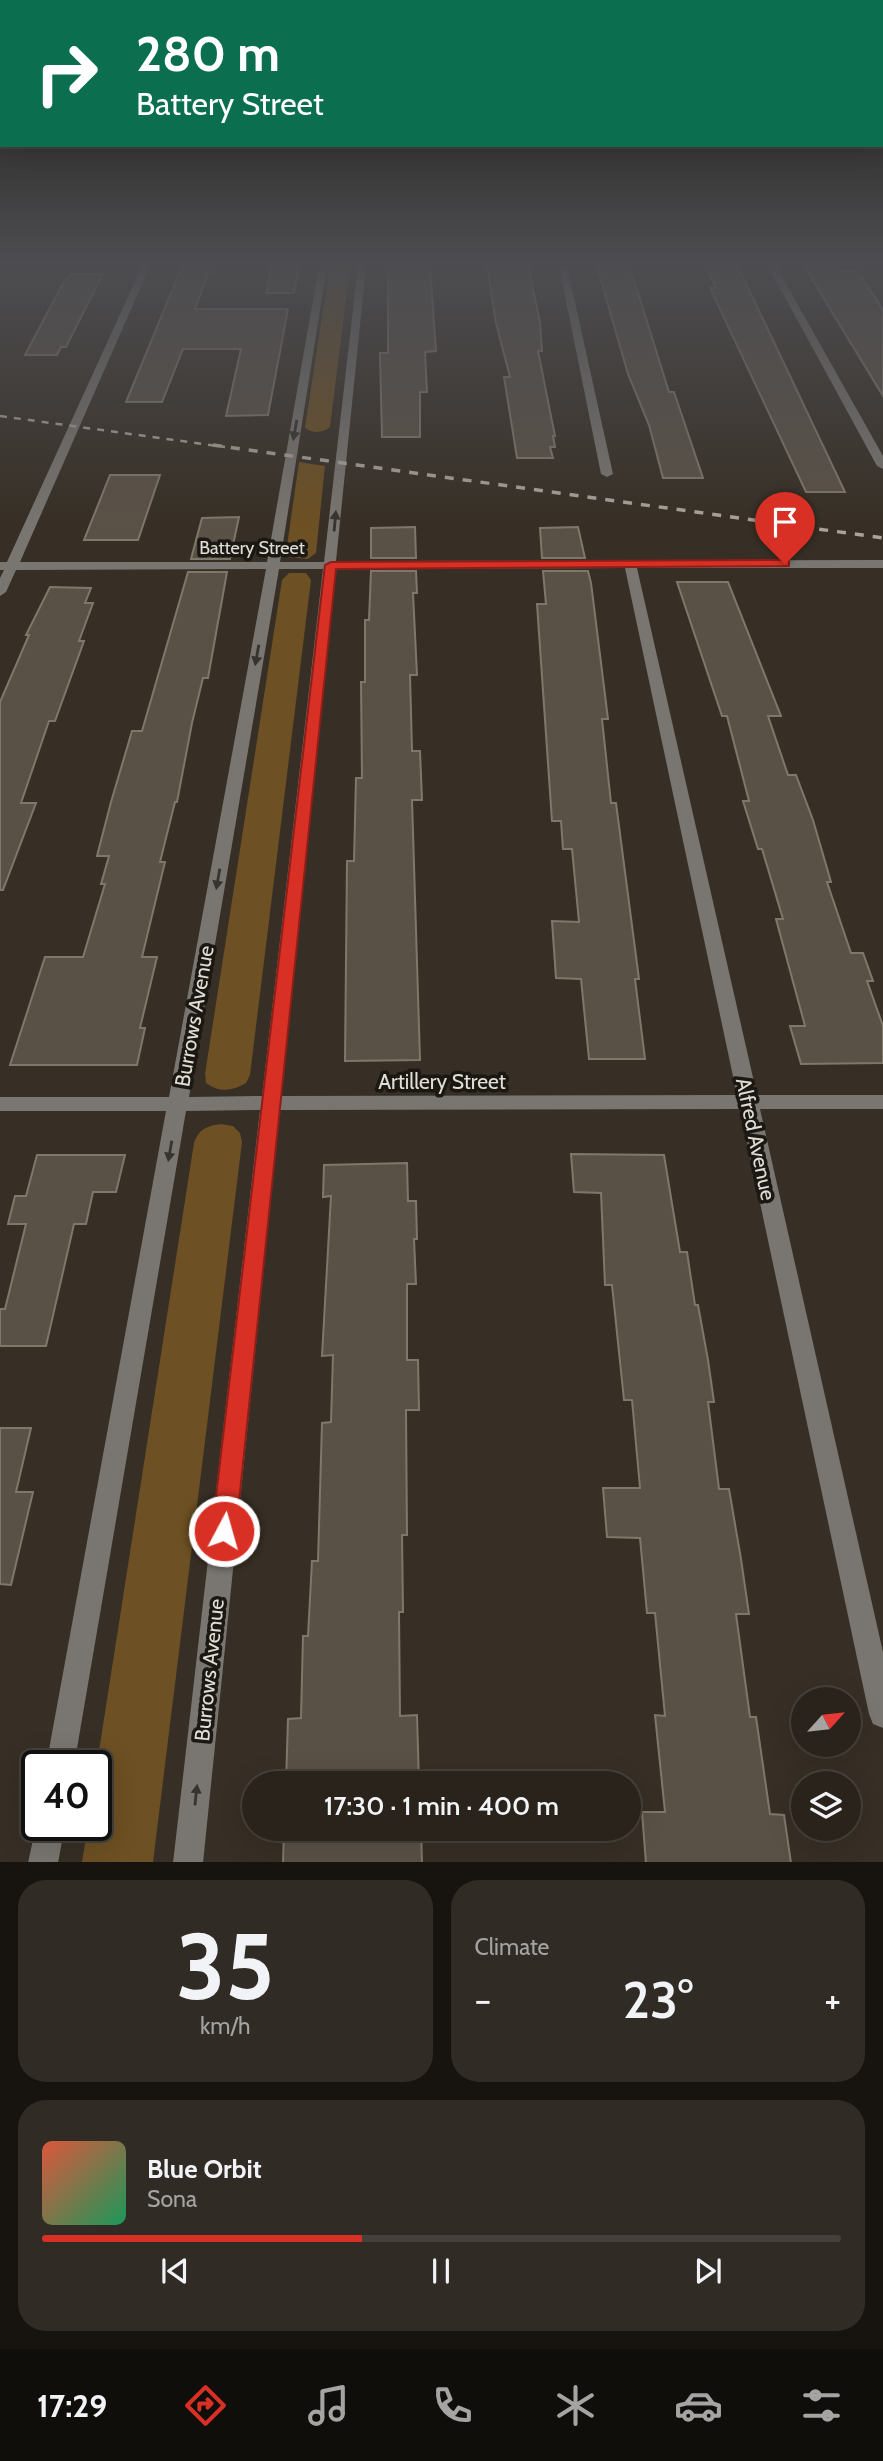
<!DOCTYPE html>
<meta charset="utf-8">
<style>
:root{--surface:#29231c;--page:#312b25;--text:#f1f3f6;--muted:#a5a4a3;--line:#45403b;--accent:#d93025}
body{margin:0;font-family:Cabin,sans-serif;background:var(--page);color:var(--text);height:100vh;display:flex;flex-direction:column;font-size:26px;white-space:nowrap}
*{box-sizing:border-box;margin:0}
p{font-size:23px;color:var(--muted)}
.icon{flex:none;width:38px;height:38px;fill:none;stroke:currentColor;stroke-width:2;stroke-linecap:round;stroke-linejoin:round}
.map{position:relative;height:1862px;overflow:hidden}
.panel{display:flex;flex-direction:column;gap:18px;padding:18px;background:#17130f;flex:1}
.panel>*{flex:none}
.banner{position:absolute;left:0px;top:0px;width:884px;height:147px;box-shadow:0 7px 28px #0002,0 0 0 2px var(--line);background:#0b6e4f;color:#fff;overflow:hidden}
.needle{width:46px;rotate:63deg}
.fabs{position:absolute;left:791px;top:1687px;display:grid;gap:14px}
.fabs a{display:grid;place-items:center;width:70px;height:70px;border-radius:50%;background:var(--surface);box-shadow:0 7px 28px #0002,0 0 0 2px var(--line);font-size:35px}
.speed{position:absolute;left:21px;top:1750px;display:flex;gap:14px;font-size:35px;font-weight:700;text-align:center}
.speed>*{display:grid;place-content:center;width:91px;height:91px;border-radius:50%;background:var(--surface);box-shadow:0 7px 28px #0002,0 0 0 2px var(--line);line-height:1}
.speed .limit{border:4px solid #111;border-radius:10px;background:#fff;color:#111}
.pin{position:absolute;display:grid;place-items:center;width:60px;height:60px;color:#fff;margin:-72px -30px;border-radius:50% 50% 50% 0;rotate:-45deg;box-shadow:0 0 7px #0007}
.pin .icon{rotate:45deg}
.me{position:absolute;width:77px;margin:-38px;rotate:6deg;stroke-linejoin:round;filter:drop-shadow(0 0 5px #0008)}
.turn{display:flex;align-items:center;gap:24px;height:147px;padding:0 21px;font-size:32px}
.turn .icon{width:91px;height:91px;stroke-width:2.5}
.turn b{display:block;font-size:49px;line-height:60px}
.big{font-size:52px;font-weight:600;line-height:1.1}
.panel .tile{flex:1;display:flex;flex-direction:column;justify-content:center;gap:10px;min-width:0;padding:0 24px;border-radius:28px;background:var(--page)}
.panel .dial{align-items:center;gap:0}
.dial b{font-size:91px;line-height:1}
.song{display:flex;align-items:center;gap:21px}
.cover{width:84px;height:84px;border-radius:10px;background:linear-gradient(135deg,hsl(10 70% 55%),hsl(150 70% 35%))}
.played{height:7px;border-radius:4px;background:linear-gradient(90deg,var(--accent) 40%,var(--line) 40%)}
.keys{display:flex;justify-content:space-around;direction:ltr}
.heat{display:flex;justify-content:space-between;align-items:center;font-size:38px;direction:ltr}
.panel .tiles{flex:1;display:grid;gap:18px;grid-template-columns:1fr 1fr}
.tile:last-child{grid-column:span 2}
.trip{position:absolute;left:242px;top:1771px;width:399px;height:70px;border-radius:35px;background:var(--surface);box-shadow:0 7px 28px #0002,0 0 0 2px var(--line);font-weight:600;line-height:70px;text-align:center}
.tab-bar{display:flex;height:112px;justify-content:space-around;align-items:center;background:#100e0b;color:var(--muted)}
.tab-bar .icon{width:49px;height:49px}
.tab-bar .on{color:var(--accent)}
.tab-bar b{font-size:32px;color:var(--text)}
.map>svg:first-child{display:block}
</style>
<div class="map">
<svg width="883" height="1863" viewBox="0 0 883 1863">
<rect width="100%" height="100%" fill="#372f25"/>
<g fill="#6d5023">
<path d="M330 266H350L330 427C324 433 310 434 305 427Z"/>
<polygon points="299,462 325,466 316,553 308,559 288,557 286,553"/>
<path d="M289 573H306L311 580 250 1075 246 1083C233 1091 219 1093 206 1083L205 1074 282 580Z"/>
<path d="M221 1124 233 1126 240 1133 242 1142 153 1862H82L88 1825H96V1770L194 1143C199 1129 207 1126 221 1124Z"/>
</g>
<g fill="#5a5146" stroke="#80776b" stroke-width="2">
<polygon points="272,266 299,266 294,293 266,293"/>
<polygon points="388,266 430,266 436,351 425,352 427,392 420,392 420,437 382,437 380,353 388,353"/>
<polygon points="487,266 528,266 540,322 542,351 538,351 555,436 553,436 555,447 550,447 553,458 517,458 504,377 510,377 496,323"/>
<polygon points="804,266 839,266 842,271 858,271 883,310 883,396"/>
<polygon points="597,267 630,267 669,392 674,392 703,478 663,478 649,425 628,374"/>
<polygon points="706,267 737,267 745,281 845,492 806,492 710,288 716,288"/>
<polygon points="181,269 210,269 195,309 288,309 268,415 226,416 241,349 183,349 162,402 126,402"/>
<polygon points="71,274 103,274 66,347 61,347 57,355 25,355 64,281"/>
<polygon points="110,475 160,475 138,540 84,540"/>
<polygon points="239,517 230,559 191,559 202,518"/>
<polygon points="415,527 416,558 371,558 371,528"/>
<polygon points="578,527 585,558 542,558 540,528"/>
<polygon points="371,571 416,571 417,593 413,593 417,675 410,675 412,751 420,751 422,800 412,800 420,1060 345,1061 347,861 354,861 356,778 362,778 361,682 365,682 365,620 369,620"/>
<polygon points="543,571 588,571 591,583 608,719 602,719 611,803 616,803 639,979 635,979 645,1059 589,1059 581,979 556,978 552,921 579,922 572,849 563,849 561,821 552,821 537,604 546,604"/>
<polygon points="188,572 227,572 208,678 203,678 192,723 177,802 175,802 160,862 165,862 142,957 157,957 140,1028 145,1028 137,1065 10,1065 45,957 83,957 105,884 101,884 109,856 97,856 111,802 132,731 142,731"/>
<polygon points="677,582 728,582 781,716 768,716 788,775 796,775 813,820 831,882 827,882 851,953 863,953 873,981 867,981 883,1026 883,1063 801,1064 790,1026 805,1026 776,919 783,919 762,849 758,849 743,801 749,801 727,716 722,716"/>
<polygon points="50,587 91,588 85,603 93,603 79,641 84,641 55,721 49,721 21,803 36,803 3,890 0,890 0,702 29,635 26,635"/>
<polygon points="571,1154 664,1155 680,1252 687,1252 695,1305 698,1305 708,1360 714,1402 708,1402 719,1489 729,1489 741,1559 749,1614 736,1614 750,1717 756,1717 770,1814 784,1815 791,1863 646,1863 642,1812 665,1812 655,1715 665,1716 655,1613 647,1613 640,1538 607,1537 603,1488 640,1488 632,1400 624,1400 612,1285 605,1285 601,1193 574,1192"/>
<polygon points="37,1155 125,1155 116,1192 93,1192 86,1224 74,1224 46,1346 0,1346 0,1309 5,1309 26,1224 8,1224 15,1196 26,1196"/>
<polygon points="407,1163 408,1201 416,1201 417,1239 414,1239 416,1284 407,1284 407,1360 418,1360 419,1410 406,1410 407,1535 402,1535 403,1612 399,1612 400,1716 417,1715 419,1783 286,1783 288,1719 301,1718 303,1636 308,1636 312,1561 318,1561 322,1423 331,1422 333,1355 322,1356 331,1196 323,1197 324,1165"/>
<polygon points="0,1428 31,1428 16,1492 33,1492 11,1585 0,1584"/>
<polygon points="284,1829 421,1829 422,1863 283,1863"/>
</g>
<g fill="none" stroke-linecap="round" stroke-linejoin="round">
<g fill="#797570" fill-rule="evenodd">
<path d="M142 266H150L20 562H267L319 266H327L280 562H324L358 266H366L336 561 883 560V568H637L757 1095H883V1109H760L883 1652V1728L873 1724 869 1714 740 1109 280 1110 203 1863H173L260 1110 186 1111 74 1766H46L166 1111H0V1097H169L266 569 16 570 6 592 0 596V578L4 570H0V562H7ZM625 568 737 1095 281 1096 335 569ZM279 569H323L262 1096 189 1097Z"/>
<polygon points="559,266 567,266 613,474 607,477 601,474"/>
<polygon points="768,266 776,266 883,456 883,469 877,466"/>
<polygon points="37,1821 37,1825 65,1825 58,1863 28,1863"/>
</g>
<polyline stroke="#a9a39b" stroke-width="2.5" stroke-dasharray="7 7" stroke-linecap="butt" points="0,416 225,447"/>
<polyline stroke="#a9a39b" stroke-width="3.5" stroke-dasharray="9 9" stroke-linecap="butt" points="213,445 883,538"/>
</g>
<defs><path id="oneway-solid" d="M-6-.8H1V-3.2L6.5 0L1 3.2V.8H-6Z" transform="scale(1.75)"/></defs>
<g fill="#37342f">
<use href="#oneway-solid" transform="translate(295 430) rotate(100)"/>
<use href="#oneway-solid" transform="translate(335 521) rotate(-85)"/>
<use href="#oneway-solid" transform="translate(257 655) rotate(100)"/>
<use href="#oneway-solid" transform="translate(218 879) rotate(100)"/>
<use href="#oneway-solid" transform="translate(170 1151) rotate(100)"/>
<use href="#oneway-solid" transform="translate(196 1795) rotate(-84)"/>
</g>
<linearGradient id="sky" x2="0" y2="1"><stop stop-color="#1e1a14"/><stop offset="0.5" stop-color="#4d4d51"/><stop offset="1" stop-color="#4d4d51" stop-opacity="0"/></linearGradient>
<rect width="883" height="527" fill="url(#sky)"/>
<polygon fill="#d93025" stroke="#8d1f18" stroke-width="2" points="785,560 789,561 789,566 336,569 236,1531 232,1539 224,1542 216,1539 212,1531 325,565 331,562"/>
<g text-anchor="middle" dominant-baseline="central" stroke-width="7" stroke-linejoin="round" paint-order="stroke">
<g font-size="18" fill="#e1dcd5" stroke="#1b1813">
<text x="252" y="548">Battery Street</text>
</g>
<g font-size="21" fill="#e1dcd5" stroke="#1b1813">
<text transform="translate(194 1016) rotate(-80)">Burrows Avenue</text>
<text x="442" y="1081">Artillery Street</text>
<text transform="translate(756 1139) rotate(78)">Alfred Avenue</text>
<text transform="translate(209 1670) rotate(-84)">Burrows Avenue</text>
</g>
</g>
</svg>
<div class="fabs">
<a><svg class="needle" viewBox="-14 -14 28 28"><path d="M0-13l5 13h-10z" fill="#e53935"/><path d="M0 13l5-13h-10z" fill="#a5a4a3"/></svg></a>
<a><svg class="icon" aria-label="layers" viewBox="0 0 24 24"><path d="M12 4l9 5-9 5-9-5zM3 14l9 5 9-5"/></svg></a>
</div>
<div class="speed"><div class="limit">40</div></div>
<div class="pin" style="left:785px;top:564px;background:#d93025"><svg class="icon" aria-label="arrive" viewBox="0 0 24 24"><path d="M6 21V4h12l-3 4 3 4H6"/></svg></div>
<svg class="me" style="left:224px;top:1531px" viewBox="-20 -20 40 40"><circle r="17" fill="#d93025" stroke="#fff" stroke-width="3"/><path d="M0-11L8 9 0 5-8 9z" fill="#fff"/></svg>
<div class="trip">17:30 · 1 min · 400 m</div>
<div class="banner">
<div class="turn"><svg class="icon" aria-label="right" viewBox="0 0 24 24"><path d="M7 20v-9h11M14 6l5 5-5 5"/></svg><div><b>280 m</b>Battery Street</div></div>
</div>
</div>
<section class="panel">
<div class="tiles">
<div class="tile dial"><b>35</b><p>km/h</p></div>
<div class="tile"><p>Climate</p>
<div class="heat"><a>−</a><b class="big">23°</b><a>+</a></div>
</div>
<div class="tile">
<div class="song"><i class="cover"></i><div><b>Blue Orbit</b><p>Sona</p></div></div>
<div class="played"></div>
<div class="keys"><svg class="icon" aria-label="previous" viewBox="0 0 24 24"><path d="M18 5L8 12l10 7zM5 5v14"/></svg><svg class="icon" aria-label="pause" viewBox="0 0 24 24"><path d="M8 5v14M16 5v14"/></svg><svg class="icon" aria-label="next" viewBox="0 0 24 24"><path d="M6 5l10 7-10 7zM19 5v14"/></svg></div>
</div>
</div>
</section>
<nav class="tab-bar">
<b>17:29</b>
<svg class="icon on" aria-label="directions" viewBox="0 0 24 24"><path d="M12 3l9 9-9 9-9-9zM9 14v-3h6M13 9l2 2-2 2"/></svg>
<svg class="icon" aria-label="music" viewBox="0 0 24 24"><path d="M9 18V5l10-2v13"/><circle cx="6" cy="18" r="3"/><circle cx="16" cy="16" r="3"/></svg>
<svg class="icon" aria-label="phone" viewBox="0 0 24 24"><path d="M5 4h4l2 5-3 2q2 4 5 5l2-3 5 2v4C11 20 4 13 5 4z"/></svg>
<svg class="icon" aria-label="climate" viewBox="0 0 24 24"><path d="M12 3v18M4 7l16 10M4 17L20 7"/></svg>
<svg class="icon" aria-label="car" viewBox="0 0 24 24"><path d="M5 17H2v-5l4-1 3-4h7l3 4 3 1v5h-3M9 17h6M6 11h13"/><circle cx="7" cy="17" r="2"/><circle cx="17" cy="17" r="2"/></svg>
<svg class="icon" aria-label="filters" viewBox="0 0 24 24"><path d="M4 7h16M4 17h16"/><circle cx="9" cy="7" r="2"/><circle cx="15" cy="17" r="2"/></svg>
</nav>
